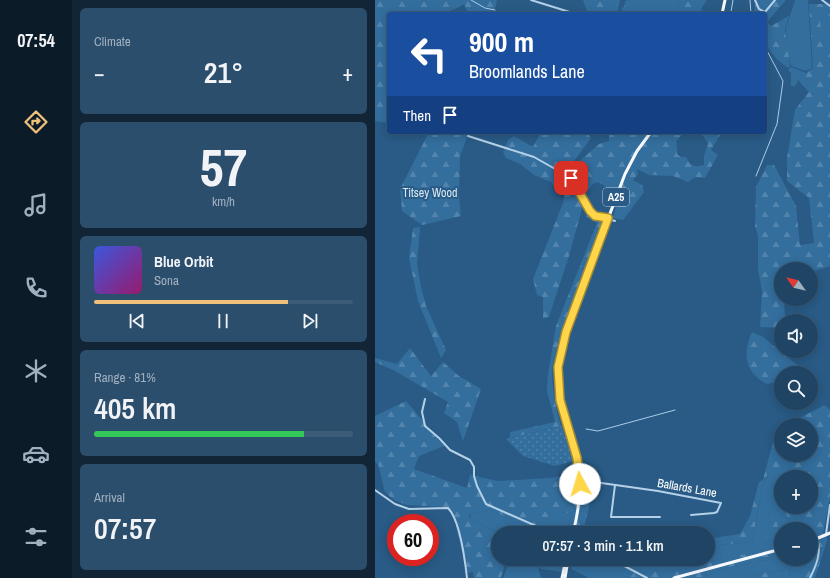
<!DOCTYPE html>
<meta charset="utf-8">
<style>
:root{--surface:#1f4464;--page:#2c4e6d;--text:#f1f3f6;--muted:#a1b0bf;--line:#3c5c78;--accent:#efc17b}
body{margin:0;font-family:"Archivo Narrow",sans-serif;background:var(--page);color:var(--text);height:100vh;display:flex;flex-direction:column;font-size:15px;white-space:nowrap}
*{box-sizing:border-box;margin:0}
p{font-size:13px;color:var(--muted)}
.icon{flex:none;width:22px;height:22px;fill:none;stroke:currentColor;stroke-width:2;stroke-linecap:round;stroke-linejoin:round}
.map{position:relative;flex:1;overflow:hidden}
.details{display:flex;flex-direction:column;gap:8px;padding:8px;background:#112537;width:303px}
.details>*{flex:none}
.hud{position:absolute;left:12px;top:12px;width:380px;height:122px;border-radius:4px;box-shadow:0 2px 10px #0003,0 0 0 1px var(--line);background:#1a4fa0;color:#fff;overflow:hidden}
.needle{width:26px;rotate:304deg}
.controls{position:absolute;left:399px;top:262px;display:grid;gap:8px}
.controls a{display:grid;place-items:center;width:44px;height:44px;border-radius:50%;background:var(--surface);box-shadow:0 2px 10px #0003,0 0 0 1px var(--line);font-size:20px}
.speed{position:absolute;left:12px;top:514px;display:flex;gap:8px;font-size:20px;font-weight:700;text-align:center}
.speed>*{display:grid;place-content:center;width:52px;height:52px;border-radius:50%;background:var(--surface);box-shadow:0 2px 10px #0003,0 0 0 1px var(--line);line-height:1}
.speed .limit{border:6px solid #d22;background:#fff;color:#111}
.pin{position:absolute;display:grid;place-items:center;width:34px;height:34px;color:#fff;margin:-17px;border-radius:8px;box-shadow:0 2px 6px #0006}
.me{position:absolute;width:44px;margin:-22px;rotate:354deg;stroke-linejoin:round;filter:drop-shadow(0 0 3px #0008)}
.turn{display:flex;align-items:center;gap:14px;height:84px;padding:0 16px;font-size:18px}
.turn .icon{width:52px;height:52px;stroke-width:2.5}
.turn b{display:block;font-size:28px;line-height:34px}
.then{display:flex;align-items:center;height:38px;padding:0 16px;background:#0003;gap:8px;font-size:15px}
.big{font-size:30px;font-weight:600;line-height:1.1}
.details .widget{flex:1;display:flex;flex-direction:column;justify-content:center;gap:6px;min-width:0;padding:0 14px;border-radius:6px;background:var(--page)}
.details .dial{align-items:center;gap:0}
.dial b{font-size:52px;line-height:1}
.song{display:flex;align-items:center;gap:12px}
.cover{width:48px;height:48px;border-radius:6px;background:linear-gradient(135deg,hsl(230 70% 55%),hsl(320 70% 35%))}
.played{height:4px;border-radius:2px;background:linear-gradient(90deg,var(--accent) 75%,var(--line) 75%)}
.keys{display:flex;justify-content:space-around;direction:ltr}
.heat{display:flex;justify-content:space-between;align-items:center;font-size:22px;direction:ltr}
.charge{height:6px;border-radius:3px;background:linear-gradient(90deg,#34c759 81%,var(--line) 0)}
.trip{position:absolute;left:116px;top:526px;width:224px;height:40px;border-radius:20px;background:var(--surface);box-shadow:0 2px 10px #0003,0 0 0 1px var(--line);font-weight:600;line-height:40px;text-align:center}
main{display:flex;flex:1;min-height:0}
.dock{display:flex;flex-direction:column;width:72px;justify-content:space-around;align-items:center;background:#0c1b28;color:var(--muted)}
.dock .icon{width:28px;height:28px}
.dock .current{color:var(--accent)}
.dock b{font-size:18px;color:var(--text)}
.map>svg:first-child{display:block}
</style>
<main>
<nav class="dock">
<b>07:54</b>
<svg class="icon current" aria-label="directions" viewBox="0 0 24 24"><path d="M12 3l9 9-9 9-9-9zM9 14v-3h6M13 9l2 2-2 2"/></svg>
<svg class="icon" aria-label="music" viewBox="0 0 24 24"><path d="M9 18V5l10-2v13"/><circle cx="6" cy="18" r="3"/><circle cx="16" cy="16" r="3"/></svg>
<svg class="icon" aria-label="phone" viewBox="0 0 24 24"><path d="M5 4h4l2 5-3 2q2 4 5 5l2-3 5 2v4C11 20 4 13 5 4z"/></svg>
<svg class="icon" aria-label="climate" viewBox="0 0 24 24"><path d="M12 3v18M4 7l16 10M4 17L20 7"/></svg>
<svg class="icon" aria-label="car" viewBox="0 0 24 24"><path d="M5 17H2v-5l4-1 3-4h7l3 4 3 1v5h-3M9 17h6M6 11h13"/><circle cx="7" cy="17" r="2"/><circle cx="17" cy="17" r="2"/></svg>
<svg class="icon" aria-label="filters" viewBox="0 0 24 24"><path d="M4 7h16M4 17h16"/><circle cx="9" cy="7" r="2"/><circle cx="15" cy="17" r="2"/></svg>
</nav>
<section class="details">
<div class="widget"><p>Climate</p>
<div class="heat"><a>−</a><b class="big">21°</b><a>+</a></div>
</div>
<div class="widget dial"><b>57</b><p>km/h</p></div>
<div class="widget">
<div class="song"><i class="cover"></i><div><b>Blue Orbit</b><p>Sona</p></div></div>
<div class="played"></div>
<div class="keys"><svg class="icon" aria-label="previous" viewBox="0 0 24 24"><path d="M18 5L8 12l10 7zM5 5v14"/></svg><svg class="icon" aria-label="pause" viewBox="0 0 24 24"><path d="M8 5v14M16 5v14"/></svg><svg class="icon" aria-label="next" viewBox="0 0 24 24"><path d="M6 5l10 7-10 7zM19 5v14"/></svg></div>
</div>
<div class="widget"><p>Range · 81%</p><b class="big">405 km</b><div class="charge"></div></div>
<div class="widget"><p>Arrival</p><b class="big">07:57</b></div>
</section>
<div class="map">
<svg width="455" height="578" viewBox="0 0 455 578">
<defs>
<pattern id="forest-firs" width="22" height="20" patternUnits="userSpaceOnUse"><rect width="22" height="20" fill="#336e9d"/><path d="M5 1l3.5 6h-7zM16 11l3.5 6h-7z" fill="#5284ac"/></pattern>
<pattern id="garden-dots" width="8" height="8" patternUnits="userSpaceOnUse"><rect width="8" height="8" fill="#336e9d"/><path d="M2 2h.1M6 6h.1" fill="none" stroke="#5284ac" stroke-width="1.8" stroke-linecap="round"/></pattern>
</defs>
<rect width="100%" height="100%" fill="#295b86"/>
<g fill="#336e9d">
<polygon points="252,0 304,0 302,14 273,14"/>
<polygon points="420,0 433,0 437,68 431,71 416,66 412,51 411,28"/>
<polygon points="455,16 455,50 448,47 444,20"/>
<path d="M394 474 398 475C402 486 406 496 406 507H409L416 529H406V537L400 515 395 513 392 549C376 554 360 556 344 559 338 560 333 565 327 566 305 570 282 572 260 573L254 578H214L196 569 198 559H200L213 563 222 561 235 563 238 559H333V546L377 542 388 484Z"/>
<polygon points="115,510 155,527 158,523 187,512 197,514 193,526 179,533 123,533 96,520 95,518 96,513"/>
<polygon points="436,550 440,552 440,557 427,578 407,578 424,559 436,559"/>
<path d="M406 558V559H414V562L408 570 392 572 373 578H326C349 565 380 562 406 558Z"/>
<polygon points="141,559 191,559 187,572 166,569 163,566 166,578 128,578 133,565"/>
</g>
<g fill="url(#forest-firs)">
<path d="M0 0H122L119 14H93L89 4C67 19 39 14 14 14V123L0 121Z"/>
<polygon points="208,0 245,0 242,14 213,14"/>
<polygon points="251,0 254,1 273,14 248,13 246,8 249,7"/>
<polygon points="304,0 332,0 326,9 332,14 302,14"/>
<path d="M381 0H411L392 22 396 26 414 16 410 29 415 66 413 68C388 49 390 44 390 14H379Z"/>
<polygon points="434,4 455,4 455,16 445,20 448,47 455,50 455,266 436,272 436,269 406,269 406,299 409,299 410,321 406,321 406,328 403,328 385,327 387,291 383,269 383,236 380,226 381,187 392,165 399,165 421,206 425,245 439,243 434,198 412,181 412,158 420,110 434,92 423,80 420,86 416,86 416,73 413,70 416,67 431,73 438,68"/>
<polygon points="50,132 94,132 85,156 84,196 86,216 47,225 27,211 25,189 53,134"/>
<path d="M166 132H204L213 134 216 138 197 164 200 165 224 144 234 141V132H311C297 143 303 140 302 154L306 157H311C315 165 319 168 329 165V156L333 144 329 137 323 132H347L336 150 343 155 330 178 320 177 313 182 298 176 274 175 262 169 263 174 258 180 267 185 269 192 248 220 238 218 241 208 235 206 239 193 224 182 219 183 209 195 208 205 194 256 174 317 168 319V297L162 295 158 279 188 203 190 192 179 186 176 182 159 175 145 164 131 158 128 152 133 140 139 136 158 147Z"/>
<path d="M214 212 217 216 229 220C215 268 190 312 179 360 174 377 181 409 186 426L135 438V432L180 422 172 391 173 374 181 326 222 223 211 217Z"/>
<polygon points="45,227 42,264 46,287 51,306 71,350 66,358 43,301 34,258 38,228"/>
<path d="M377 332 388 337 428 370 422 373H406V381L392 384C370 373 367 354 377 332Z"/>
<polygon points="35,348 56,376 68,362 84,376 106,389 88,441 82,422 69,413 73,402 20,371 0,362 0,358 22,364"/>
<polygon points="31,401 69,446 44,456 39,469 92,488 95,475 123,481 176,478 202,473 204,496 217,494 209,528 199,526 197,533 179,533 193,526 197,514 188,512 169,528 158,523 155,527 115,510 96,513 94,516 96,520 123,533 123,545 120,549 123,559 125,559 129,568 126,578 99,578 98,572 92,573 79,516 72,507 32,505 19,500 10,492 3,464 0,462 0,416"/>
<polygon points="450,405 455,410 455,499 448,533 452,536 452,541 440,578 427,578 440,557 440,552 436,550 436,529 416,529 409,507 436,507 436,477 406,477 406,499 401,483 397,479 397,476 393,474 388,484 377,542 333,546 333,539 365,534 375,516 384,482 388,480 401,430 406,427 406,455 436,455 436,425 410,425"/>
<path d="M395 513 400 515 406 537V558C380 562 349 565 326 578H254L259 573C282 572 304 570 327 566 333 565 337 560 344 559 360 555 376 554 391 549Z"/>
<polygon points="414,559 424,559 407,578 373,578 392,572 408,570 414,562"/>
</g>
<polygon fill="url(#garden-dots)" points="187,426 198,461 180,466 148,456 131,439"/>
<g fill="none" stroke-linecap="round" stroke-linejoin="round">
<g stroke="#a9cde8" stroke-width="1">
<polyline points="96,0 110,8 120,10"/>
<polyline points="375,0 376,14"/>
<polyline points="349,12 356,12 358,0"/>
<polyline points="381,176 402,124 408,81 390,47"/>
<polyline points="211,429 223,431 300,410"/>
</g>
<g stroke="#b4d1e8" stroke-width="2">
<polyline points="156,0 201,14"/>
<polyline points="380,0 384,9 390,12 400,0"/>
<polyline points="447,0 455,6"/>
<polyline points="93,136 159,157 196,178 218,214 240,221"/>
<polyline points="50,399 47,412 50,426 64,438 75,450 95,460 99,467 99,476 102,486 111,504 177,533"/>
<polyline points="205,480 283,491 346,503 342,512 339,513 316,515"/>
<polyline points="240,485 236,517 285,517"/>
<path d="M0 490 20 504 34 509 73 508C85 520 90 560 92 578"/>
<polyline points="451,534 455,505"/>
<polyline points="236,559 272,578"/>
<path d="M435 578C441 566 447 552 442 539"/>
</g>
<g stroke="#f6fafe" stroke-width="3">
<polyline points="347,14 350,0"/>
<path d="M198 533C204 510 207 487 203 464 200 448 194 434 190 420 180 388 181 358 192 327L250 174 262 151 276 132"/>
<polyline points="436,541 455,533"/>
<polyline points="187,578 191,559"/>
<polyline points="190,578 193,560"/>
<polyline points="299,578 406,549"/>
</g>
</g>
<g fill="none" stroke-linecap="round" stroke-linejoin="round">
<g stroke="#a68a30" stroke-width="10">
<polyline id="route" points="196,178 215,211 220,216 233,218 191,332 183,367 185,400 202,458 205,484"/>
</g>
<use href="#route" stroke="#ffd54a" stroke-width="7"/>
</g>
<g text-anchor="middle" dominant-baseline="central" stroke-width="4" stroke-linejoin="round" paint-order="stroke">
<rect fill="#295b86" stroke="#bfcedb" stroke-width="1" x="228" y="188" width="26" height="18" rx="3"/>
<g font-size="11" font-weight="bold" fill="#fff">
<text x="241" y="197">A25</text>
</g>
<g font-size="12" fill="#d7e9f6" stroke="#295b86">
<text x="55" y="193">Titsey Wood</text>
</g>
<g font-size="12" fill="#fff" stroke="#295b86">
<text transform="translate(312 488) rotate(10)">Ballards Lane</text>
</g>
</g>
</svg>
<div class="controls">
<a><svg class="needle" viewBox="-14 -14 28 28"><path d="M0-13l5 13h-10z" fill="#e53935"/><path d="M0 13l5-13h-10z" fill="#a1b0bf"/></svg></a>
<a><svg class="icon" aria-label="sound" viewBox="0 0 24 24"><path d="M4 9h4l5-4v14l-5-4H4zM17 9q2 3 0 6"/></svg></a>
<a><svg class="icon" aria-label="search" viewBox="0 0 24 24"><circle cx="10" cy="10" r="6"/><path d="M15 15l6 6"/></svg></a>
<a><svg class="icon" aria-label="layers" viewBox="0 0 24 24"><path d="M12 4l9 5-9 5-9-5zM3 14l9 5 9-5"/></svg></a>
<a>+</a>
<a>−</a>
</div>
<div class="speed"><div class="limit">60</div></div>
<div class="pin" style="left:196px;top:178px;background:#d93025"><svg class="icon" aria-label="arrive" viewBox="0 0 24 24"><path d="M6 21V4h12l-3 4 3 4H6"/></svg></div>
<svg class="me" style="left:205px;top:484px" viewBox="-20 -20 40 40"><circle r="19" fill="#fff"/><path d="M0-13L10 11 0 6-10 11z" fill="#ffd54a"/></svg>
<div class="trip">07:57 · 3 min · 1.1 km</div>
<div class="hud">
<div class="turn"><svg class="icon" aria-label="left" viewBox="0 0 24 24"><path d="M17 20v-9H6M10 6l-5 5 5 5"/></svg><div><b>900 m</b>Broomlands Lane</div></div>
<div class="then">Then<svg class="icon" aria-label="arrive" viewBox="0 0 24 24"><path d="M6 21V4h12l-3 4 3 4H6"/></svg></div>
</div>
</div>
</main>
